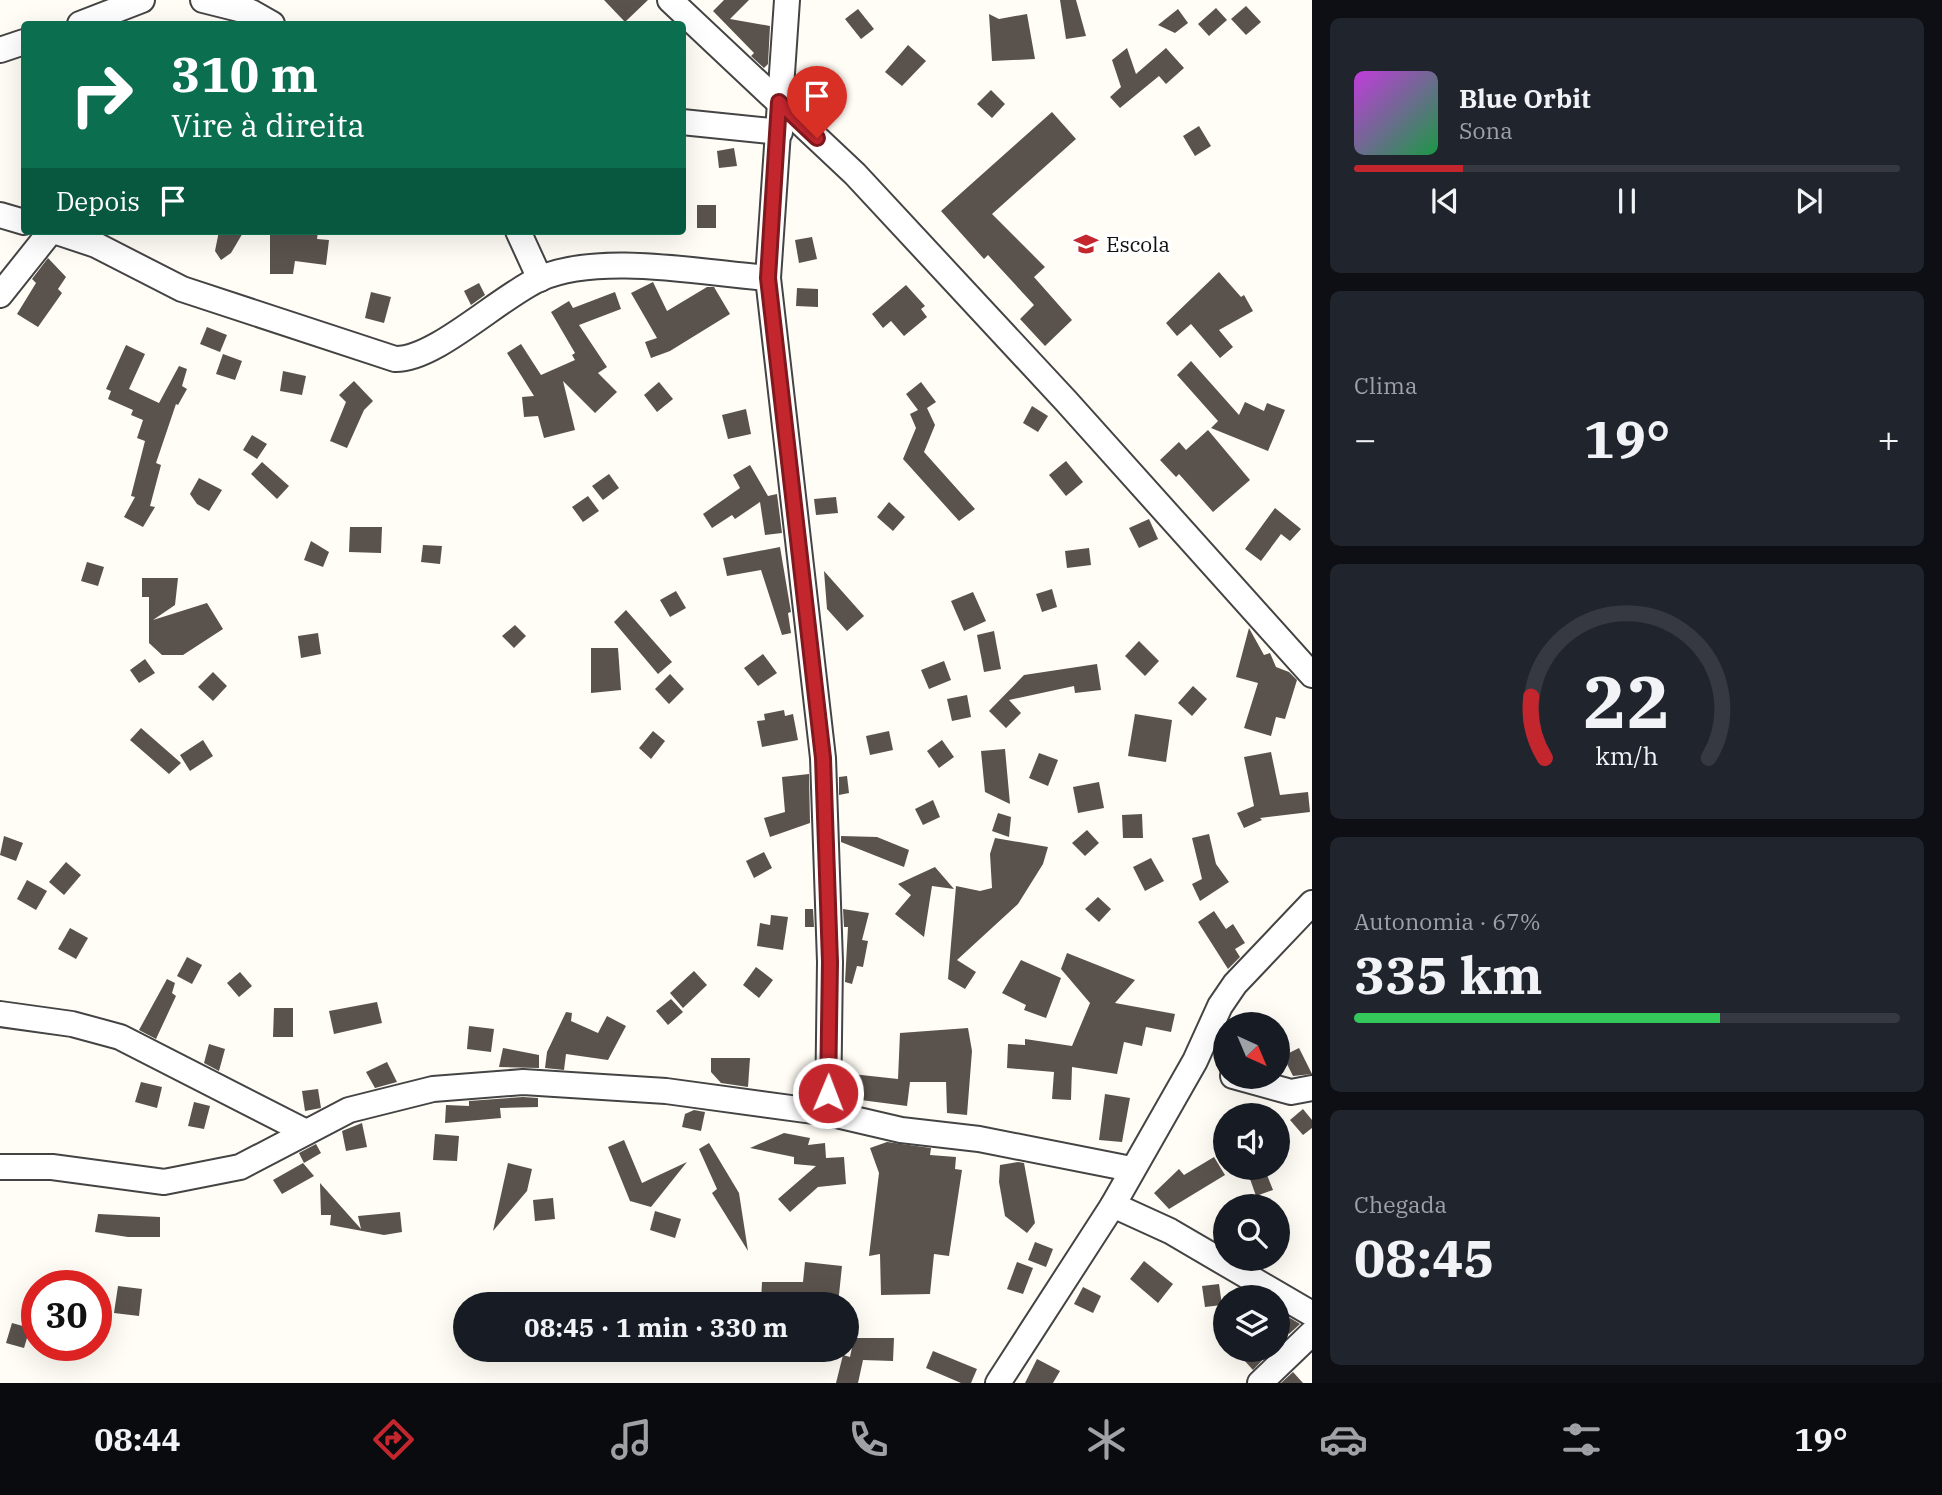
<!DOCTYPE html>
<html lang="pt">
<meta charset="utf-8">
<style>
:root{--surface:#171b24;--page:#20242c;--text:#f1f3f6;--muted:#9ea1a6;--line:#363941;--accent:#c4262e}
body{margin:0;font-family:"IBM Plex Serif",serif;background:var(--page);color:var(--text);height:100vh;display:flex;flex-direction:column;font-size:26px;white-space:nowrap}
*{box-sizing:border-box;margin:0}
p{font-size:23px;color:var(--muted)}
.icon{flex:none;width:38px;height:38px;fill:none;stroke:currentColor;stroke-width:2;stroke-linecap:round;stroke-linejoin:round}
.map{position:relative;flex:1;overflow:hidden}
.panel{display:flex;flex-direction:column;gap:18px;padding:18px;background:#0d0f14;width:630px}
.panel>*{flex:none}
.top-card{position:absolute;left:21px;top:21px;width:665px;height:214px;border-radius:7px;box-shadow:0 7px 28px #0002;background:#0b6e4f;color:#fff;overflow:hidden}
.needle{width:46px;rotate:136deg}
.controls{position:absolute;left:1213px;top:1012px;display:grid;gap:14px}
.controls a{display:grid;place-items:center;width:77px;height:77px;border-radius:50%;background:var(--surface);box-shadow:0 7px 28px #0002;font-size:35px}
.speed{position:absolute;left:21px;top:1270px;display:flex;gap:14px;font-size:35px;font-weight:700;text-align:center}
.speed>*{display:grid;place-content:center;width:91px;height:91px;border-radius:50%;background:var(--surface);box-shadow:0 7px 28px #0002;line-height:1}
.speed .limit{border:10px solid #d22;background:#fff;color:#111}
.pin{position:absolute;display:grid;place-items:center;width:60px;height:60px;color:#fff;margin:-72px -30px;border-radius:50% 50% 50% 0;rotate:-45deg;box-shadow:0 0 7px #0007}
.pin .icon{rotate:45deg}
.me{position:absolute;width:77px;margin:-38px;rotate:1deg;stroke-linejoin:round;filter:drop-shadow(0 0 5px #0008)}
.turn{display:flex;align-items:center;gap:24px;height:147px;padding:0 35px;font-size:32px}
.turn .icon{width:91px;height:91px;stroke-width:2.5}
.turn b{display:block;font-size:49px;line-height:60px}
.then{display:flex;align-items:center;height:66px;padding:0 35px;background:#0003;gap:14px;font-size:26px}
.big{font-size:52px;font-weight:800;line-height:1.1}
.panel .tile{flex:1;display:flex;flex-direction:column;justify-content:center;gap:10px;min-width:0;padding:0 24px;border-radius:10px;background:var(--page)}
.panel .dial{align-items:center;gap:0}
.dial svg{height:182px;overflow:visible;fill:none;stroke:var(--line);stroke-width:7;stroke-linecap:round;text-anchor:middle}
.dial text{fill:var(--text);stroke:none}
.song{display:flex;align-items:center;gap:21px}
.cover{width:84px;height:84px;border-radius:10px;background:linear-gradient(135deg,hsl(290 70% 55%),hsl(140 70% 35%))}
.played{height:7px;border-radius:4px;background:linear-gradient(90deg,var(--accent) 20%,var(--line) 20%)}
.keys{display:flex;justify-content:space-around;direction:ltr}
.heat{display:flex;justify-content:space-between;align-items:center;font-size:38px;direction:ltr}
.charge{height:10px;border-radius:5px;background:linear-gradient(90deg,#34c759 67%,var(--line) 0)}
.trip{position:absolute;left:453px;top:1292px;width:406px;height:70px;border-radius:35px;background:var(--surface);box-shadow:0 7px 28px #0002;font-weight:800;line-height:70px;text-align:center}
.dock{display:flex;height:112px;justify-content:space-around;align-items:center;background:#090b0e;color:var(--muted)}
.dock .icon{width:49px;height:49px}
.dock .active{color:var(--accent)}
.dock b{font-size:32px;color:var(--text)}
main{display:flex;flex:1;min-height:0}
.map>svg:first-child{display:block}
</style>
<main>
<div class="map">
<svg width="1312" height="1383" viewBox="0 0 1312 1383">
<rect width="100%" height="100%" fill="#fffdf5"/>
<g fill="#5a524d">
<polygon points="604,0 648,0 625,22"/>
<polygon points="724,0 749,0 730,19 770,26 768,64 764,68 751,56 754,53 713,11"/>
<polygon points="1060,0 1076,0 1086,36 1066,39"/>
<polygon points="1246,6 1261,22 1246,35 1231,19"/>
<polygon points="1216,8 1227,20 1209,36 1198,24"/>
<polygon points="858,9 874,29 861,39 845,19"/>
<polygon points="1178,9 1188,23 1175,33 1158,25"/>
<polygon points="989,14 999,19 1027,14 1035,59 992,61"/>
<polygon points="908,45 926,61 902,86 885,72"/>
<polygon points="1127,48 1136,74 1166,48 1184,68 1166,84 1159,76 1120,108 1110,97 1121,87 1112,60"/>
<polygon points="991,90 1005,104 992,118 977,104"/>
<polygon points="1052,112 1076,139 992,214 1045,267 1034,277 1072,320 1045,346 1020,319 1034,305 988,255 984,259 941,211"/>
<polygon points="1199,126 1211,146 1195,156 1183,136"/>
<polygon points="734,148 737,166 719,168 717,151"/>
<rect x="697" y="205" width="19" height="23"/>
<polygon points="219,231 244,231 231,253 221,260 215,251"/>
<polygon points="270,231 318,231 317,239 329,240 326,265 295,261 293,274 270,274"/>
<polygon points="812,237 817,259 799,263 795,240"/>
<polygon points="48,258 66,277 58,289 62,293 38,327 17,314 36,283 32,279"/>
<polygon points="1219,272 1241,297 1244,295 1253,311 1219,330 1233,347 1220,358 1191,324 1177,336 1166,323"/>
<polygon points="653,282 667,311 707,287 714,287 730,314 670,351 651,358 645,342 657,338 631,293"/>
<polygon points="479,283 485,295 471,305 464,291"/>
<polygon points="906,285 925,306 921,309 927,317 904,336 891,321 883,328 872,314"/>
<polygon points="797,288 818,289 818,307 796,306"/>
<polygon points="371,292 391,297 384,323 365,318"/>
<polygon points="615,292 621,309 579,325 607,367 598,373 617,392 595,413 563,381 575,430 544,438 538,416 524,417 522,397 534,396 507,353 521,344 541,375 575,360 572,355 575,353 551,312 569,301 573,308"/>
<polygon points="207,327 227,335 220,352 200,344"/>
<polygon points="126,345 145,354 129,389 159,403 179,366 187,369 182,386 187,389 178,405 176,404 156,463 161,465 150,506 155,507 143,527 124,517 135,497 131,496 145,441 137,438 143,420 131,415 133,410 108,399 111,391 106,389"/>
<polygon points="223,354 242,361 235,380 216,374"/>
<polygon points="1191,361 1239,415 1245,402 1264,411 1267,403 1285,410 1268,451 1211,428 1218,421 1177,375"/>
<polygon points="283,371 306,376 302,395 280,391"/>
<polygon points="354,381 373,401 364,410 347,448 330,441 346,402 339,395"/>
<polygon points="659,382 673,399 657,412 644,395"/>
<polygon points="921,382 936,402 927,408 935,425 924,452 975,509 959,521 903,459 916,428 910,414 918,410 906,394"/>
<polygon points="1032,406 1048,416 1038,432 1023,423"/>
<polygon points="746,409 751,434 728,439 722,415"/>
<polygon points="1208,430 1250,480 1213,512 1179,474 1176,477 1160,460 1179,442 1186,450"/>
<polygon points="252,435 267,444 257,459 243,450"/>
<polygon points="1066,461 1083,482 1066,496 1049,475"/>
<polygon points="262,462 289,486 277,499 251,474"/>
<polygon points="750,465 768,496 777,494 782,533 765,535 760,502 735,519 732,515 712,528 703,514 740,488 733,475"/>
<polygon points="609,474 619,488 603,500 592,486"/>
<polygon points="199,478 222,490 209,511 197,504 190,494"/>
<polygon points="588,496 599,511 583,522 572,507"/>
<polygon points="836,497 838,513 816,515 814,499"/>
<polygon points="889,502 905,517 893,531 877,517"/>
<polygon points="1275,508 1301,529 1290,541 1281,534 1261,561 1245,549"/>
<polygon points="1149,519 1158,539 1139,548 1129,528"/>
<polygon points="350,527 382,527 381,553 349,552"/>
<polygon points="311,541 329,552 323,567 304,560"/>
<polygon points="423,545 442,546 440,564 421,562"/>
<polygon points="780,547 791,612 788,613 791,633 782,635 761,570 727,576 723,558"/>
<polygon points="1089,548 1091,565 1067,568 1065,551"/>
<polygon points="87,562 104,567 98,586 81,581"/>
<polygon points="824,571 864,616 847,631 827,609"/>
<polygon points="142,578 178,578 175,605 153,620 207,603 223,629 183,655 162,655 149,643 149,597 142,597"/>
<polygon points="1052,589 1057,607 1042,612 1036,594"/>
<polygon points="676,591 686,608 670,617 660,600"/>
<polygon points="973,592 986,621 964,631 951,601"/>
<polygon points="626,610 672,662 658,674 614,622"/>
<polygon points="515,625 526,636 514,648 502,636"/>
<polygon points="1249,628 1264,655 1270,653 1276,667 1289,672 1297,680 1285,719 1276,717 1271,736 1244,728 1258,683 1236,677"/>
<polygon points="994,631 1001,669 984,672 977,635"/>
<polygon points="318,633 321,654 301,658 298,636"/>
<polygon points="1139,641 1159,661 1145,676 1125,656"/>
<polygon points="591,648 618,648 621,690 591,693"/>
<polygon points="763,654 777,673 758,686 744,668"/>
<polygon points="145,659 155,673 139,683 130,670"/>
<polygon points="944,661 951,680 929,689 921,670"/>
<polygon points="1097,664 1101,690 1075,693 1074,686 1009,700 1021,713 1006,728 989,711 1024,675"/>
<polygon points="213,672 227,686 213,701 198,687"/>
<polygon points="670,674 684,689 669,704 655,689"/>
<polygon points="1193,686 1207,699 1192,716 1178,703"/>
<polygon points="967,695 971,717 952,721 947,699"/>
<polygon points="784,710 785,716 793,714 798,740 762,747 757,721 765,720 764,714"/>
<polygon points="1135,714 1172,720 1166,762 1128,756"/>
<polygon points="141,728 181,763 169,774 130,740"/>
<polygon points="653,731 665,741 651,759 639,748"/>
<polygon points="889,731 893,750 870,755 866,736"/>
<polygon points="203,740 213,756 190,771 180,755"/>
<polygon points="942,740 954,757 939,768 927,751"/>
<polygon points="1005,749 1010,804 985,792 981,751"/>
<polygon points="1271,752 1280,795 1308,792 1310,812 1260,818 1262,820 1244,828 1237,813 1254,806 1244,757"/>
<polygon points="1039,753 1058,760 1048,786 1029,778"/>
<polygon points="809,774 810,823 770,837 764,818 785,812 782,777"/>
<polygon points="847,776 849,793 839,795 839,777"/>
<polygon points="1099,782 1104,808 1078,813 1073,787"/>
<polygon points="933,800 940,817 923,825 915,809"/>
<polygon points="998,813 1011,817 1009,837 992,831"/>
<polygon points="1142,814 1143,838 1123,838 1122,815"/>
<polygon points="1087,830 1099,843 1085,856 1072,843"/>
<polygon points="1209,834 1216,864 1229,882 1200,901 1192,884 1202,879 1192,838"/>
<polygon points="4,836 23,843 16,861 0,855"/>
<polygon points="841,836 877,837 909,850 904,867 841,842"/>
<polygon points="995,838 1048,847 1043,864 1018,904 957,960 976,972 965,989 948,979 956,886 980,891 992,888 990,854"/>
<polygon points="764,852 772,868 754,878 746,861"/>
<polygon points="1151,858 1164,881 1145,891 1133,867"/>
<polygon points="66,862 81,875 64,895 49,882"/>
<polygon points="935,867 954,889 932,886 924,937 895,914 911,895 898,884"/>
<polygon points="27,880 47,891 36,910 17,899"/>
<polygon points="1098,897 1111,909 1099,922 1085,909"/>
<polygon points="805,909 813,909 814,927 805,927"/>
<polygon points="843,909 869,913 862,940 868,941 863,967 857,966 852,984 845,982 848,927 844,927"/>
<polygon points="1214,911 1226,929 1233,924 1245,943 1235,949 1240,957 1228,969 1198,922"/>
<polygon points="771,915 788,917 783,950 757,946 760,923 770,925"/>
<polygon points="70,928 88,938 76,959 58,949"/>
<polygon points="1067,953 1135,980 1115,1003 1175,1014 1171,1032 1146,1027 1142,1046 1124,1042 1117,1074 1072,1067 1071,1100 1052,1099 1054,1072 1007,1068 1008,1044 1025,1045 1025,1039 1072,1046 1090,1003 1061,969"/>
<polygon points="187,957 202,965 192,984 177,976"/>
<polygon points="1021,960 1061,978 1046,1018 1024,1010 1026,1005 1002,993"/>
<polygon points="756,967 773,980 759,998 743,985"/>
<polygon points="694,971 707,985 683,1008 670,993"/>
<polygon points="240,972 252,986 239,997 227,983"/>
<polygon points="167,979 175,983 172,993 176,996 156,1039 139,1030"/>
<polygon points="671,999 683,1012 668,1025 656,1011"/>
<polygon points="377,1002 382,1023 334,1034 329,1011"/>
<polygon points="274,1008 293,1008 293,1037 273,1037"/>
<polygon points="566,1012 572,1013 571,1021 598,1033 607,1016 626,1026 608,1060 566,1054 564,1070 545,1068 547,1052"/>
<polygon points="469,1026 494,1029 491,1052 467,1049"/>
<polygon points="968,1028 972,1051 967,1115 947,1113 946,1082 910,1082 907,1106 853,1099 843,1073 898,1079 900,1033"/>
<polygon points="209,1044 225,1049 219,1071 204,1063"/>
<polygon points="503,1048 539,1055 539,1068 499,1067"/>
<polygon points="1299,1048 1312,1074 1293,1076 1283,1056"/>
<polygon points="711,1058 750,1058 748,1087 721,1083 711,1072"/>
<polygon points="387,1062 397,1082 375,1088 366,1072"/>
<polygon points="141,1082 162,1087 157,1108 135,1102"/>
<polygon points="318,1089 321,1108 305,1111 302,1091"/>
<polygon points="1105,1094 1130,1098 1122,1142 1099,1140"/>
<polygon points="523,1097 538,1098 538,1107 500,1108 501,1118 445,1123 446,1105 469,1106 469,1101"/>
<polygon points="194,1102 210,1106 204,1129 188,1126"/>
<polygon points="1303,1109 1312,1120 1312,1128 1303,1135 1290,1120"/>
<polygon points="694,1110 705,1112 701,1131 682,1127 685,1114"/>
<polygon points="362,1123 367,1147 346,1151 342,1131"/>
<polygon points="784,1133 810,1138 808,1145 825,1143 826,1158 844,1157 846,1184 818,1187 790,1212 778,1199 816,1166 794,1164 794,1157 750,1148"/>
<polygon points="435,1134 459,1136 457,1161 433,1160"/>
<polygon points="624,1140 642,1183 687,1162 651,1207 630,1201 608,1147"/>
<polygon points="887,1142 931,1148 930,1155 956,1157 955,1169 962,1170 949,1256 934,1254 930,1294 881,1295 880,1254 869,1256 879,1173 870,1148"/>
<polygon points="709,1143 739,1193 748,1251 712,1193 717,1189 699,1149"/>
<polygon points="316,1144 321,1153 304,1163 299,1153"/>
<polygon points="1214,1157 1225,1175 1169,1209 1154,1193 1179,1169 1184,1175"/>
<polygon points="1018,1162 1024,1163 1035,1223 1027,1233 1005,1216 999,1182 1000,1165"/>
<polygon points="303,1163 314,1176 282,1194 273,1180"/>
<polygon points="508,1163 532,1169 527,1191 493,1231"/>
<polygon points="1265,1170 1273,1190 1256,1196 1249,1176"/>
<polygon points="320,1183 361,1229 358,1216 400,1212 402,1232 384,1235 330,1225 331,1215 321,1215"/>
<polygon points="553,1198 555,1219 535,1221 533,1200"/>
<polygon points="655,1211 681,1219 675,1238 650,1230"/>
<polygon points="98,1214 160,1217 160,1237 128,1237 95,1232"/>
<polygon points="1035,1242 1053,1249 1046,1267 1028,1260"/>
<polygon points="1144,1261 1173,1284 1158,1303 1130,1279"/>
<polygon points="805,1262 842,1266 838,1304 761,1300 762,1282 803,1282"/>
<polygon points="1017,1262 1033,1268 1023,1294 1007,1289"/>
<polygon points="1219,1284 1222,1305 1205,1307 1202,1286"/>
<polygon points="118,1286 142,1289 139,1316 114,1313"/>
<polygon points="1083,1287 1101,1296 1093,1313 1074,1304"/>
<polygon points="1290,1318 1300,1324 1289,1334 1282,1325"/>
<polygon points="12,1323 30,1328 24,1348 6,1343"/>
<polygon points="854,1338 894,1338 893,1361 863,1360 858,1383 836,1383 843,1355 850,1357"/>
<polygon points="1234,1349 1273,1349 1253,1370"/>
<polygon points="933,1351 977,1369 971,1383 961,1383 926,1368"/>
<polygon points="1037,1359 1060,1371 1053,1383 1025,1383"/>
<polygon points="1293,1372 1303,1383 1281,1383"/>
</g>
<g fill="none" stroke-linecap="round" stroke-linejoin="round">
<g stroke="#444" stroke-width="28">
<g id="street">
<polyline points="203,0 251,12 272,24"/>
<polyline points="670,0 855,174 1066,401 1312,675"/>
<polyline points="787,0 768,278 823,758 830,962 828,1113"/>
<polyline points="80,24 142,0"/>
<polyline points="0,50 24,42"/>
<polyline points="682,122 780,132"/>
<polyline points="0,215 24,222"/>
<path d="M54 231 96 245 182 289 395 359C435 360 498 298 539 279 599 252 703 273 768 278"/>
<polyline points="518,231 540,279"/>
<polyline points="0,295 51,231"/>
<polyline points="0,1014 72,1024 120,1037 306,1132"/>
<polyline points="1233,1076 1291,1092 1312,1088"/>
<polyline points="0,1167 52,1167 164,1182 240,1167 349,1110 433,1089 523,1082 666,1091 828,1113 901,1130 979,1139 1131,1169"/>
<polyline points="1113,1205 1170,1231 1312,1314"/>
<polyline points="998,1383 1113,1205 1195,1061 1220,1006 1235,984 1312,903"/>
<polyline points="1260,1383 1312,1333"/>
</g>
</g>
<use href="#street" stroke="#fff" stroke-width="24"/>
</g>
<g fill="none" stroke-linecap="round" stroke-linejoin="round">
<g stroke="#7f191e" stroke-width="18">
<polyline id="route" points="817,138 779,102 768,278 823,758 830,962 828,1093"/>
</g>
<use href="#route" stroke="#c4262e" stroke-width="12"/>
</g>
<defs>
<g id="school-bare" transform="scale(1.89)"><path d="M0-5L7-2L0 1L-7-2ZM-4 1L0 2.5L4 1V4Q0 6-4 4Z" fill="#c4262e" stroke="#fff" stroke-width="2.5" paint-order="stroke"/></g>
</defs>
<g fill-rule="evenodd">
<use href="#school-bare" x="1086" y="244"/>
</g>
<g text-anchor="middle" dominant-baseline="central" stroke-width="7" stroke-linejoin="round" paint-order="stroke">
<g font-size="21" fill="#111" stroke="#fff" text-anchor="start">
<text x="1106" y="244">Escola</text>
</g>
</g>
</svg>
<div class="controls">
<a><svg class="needle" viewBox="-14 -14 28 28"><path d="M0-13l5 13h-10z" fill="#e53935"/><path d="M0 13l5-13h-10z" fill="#9ea1a6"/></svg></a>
<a><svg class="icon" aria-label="sound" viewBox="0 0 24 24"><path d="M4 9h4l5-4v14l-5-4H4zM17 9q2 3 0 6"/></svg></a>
<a><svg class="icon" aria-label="search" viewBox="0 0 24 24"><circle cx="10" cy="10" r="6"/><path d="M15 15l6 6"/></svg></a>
<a><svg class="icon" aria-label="layers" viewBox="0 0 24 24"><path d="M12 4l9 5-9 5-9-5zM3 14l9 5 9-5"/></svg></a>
</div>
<div class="speed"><div class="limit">30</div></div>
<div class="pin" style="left:817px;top:138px;background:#d93025"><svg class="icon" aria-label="arrive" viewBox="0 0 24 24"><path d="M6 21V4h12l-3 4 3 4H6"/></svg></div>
<svg class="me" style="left:828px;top:1093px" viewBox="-20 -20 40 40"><circle r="17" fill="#c4262e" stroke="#fff" stroke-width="3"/><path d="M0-11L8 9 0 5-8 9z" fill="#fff"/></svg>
<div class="trip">08:45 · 1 min · 330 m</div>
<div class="top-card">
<div class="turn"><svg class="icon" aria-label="right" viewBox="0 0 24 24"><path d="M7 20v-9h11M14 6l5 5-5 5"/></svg><div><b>310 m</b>Vire à direita</div></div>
<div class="then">Depois<svg class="icon" aria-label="arrive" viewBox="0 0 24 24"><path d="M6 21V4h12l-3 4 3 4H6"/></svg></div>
</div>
</div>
<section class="panel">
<div class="tile">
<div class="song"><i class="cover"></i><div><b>Blue Orbit</b><p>Sona</p></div></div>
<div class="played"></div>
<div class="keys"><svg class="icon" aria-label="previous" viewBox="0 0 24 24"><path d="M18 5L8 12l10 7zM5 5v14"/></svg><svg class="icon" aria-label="pause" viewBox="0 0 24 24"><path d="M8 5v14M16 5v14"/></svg><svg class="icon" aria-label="next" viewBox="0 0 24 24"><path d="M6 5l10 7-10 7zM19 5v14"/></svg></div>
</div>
<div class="tile"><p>Clima</p>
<div class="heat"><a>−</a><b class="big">19°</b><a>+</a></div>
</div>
<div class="tile dial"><svg viewBox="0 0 100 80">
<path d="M14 69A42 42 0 1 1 86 69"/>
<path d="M14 69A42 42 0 0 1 8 42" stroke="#c4262e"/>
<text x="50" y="56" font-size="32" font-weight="700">22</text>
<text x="50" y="72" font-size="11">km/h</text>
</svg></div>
<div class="tile"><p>Autonomia · 67%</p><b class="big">335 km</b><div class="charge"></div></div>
<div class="tile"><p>Chegada</p><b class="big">08:45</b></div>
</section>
</main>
<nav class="dock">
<b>08:44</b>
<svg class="icon active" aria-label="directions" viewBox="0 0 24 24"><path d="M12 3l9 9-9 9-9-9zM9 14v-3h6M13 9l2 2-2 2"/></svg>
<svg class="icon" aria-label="music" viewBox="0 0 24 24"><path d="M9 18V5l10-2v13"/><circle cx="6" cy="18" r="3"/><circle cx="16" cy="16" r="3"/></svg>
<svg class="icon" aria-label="phone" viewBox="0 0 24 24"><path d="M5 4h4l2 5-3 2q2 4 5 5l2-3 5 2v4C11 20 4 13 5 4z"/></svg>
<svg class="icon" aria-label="climate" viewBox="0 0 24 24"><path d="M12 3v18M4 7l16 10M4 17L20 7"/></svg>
<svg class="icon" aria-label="car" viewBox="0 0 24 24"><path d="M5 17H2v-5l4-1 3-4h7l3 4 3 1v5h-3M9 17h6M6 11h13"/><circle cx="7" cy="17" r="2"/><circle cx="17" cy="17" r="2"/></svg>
<svg class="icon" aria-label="filters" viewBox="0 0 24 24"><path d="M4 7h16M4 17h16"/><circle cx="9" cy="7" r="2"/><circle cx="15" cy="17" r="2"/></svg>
<b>19°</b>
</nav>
